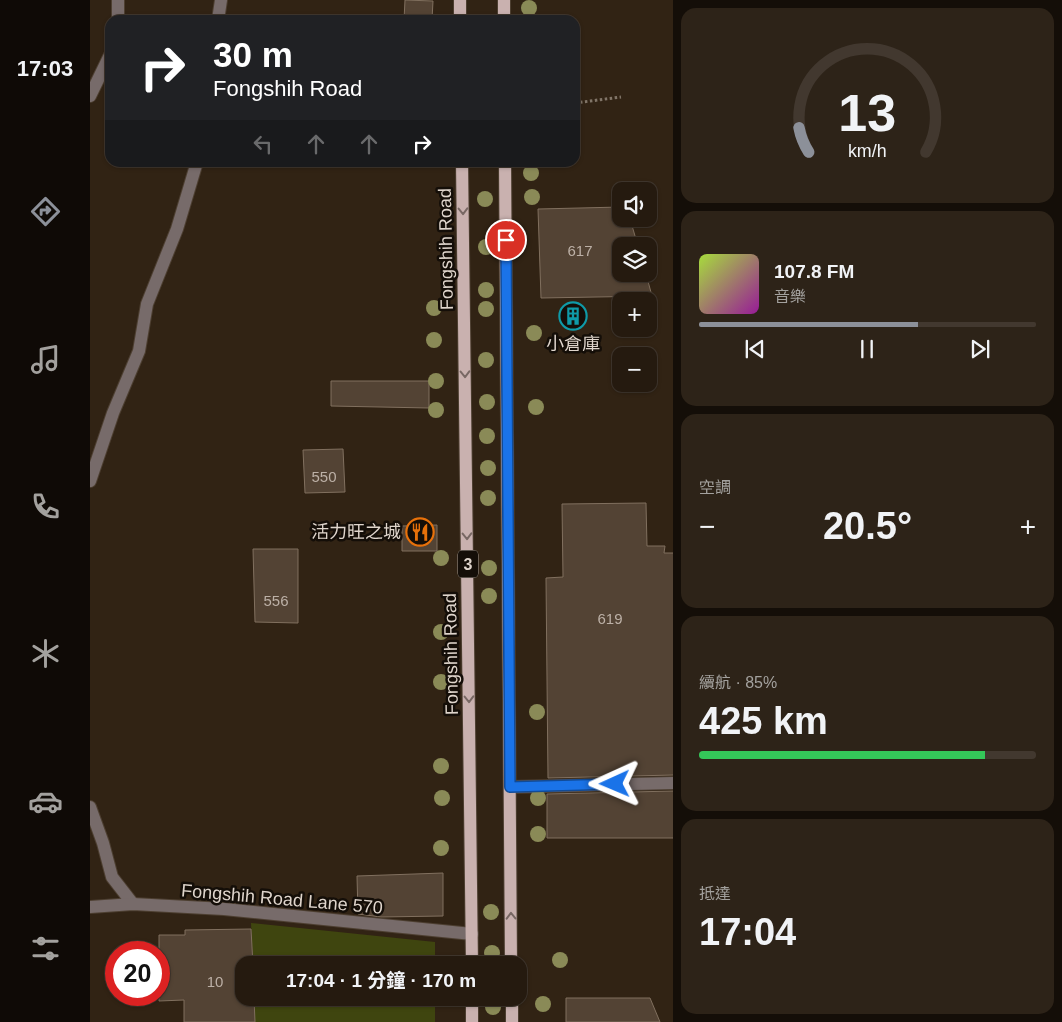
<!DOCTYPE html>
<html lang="zh-TW">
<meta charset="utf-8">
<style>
:root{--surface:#251a0f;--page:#2d2318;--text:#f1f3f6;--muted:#a3a19e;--line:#42382f;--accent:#8c9099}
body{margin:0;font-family:Helvetica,"Noto Sans TC",sans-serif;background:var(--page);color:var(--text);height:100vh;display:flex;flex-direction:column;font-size:19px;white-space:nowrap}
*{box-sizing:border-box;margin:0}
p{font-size:16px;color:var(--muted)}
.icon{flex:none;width:28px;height:28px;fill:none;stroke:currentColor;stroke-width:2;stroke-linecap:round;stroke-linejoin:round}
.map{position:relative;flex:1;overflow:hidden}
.sheet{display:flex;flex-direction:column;gap:8px;padding:8px;background:#140e08;width:389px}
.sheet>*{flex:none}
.guide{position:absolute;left:15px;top:15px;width:475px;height:152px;border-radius:15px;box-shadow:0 1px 4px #0004,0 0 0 1px var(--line);background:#202124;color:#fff;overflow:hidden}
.controls{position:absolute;left:522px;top:182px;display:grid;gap:10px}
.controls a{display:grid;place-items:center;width:45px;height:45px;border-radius:10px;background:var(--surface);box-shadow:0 1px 4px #0004,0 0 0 1px var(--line);font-size:25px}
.speed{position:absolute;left:15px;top:941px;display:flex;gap:10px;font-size:25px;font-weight:700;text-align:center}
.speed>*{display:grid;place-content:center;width:65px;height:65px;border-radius:50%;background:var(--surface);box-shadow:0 1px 4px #0004,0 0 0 1px var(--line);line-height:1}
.speed .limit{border:8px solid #d22;background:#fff;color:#111}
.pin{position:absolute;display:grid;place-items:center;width:42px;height:42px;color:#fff;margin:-21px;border:2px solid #fff;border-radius:50%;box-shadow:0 1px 5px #0007}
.me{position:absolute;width:55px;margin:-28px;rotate:269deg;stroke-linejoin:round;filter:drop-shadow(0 0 4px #0008)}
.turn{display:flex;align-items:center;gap:18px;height:105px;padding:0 25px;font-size:22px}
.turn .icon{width:65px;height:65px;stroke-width:2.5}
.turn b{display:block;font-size:35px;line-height:42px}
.lanes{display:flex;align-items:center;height:48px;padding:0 25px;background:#0003;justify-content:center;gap:25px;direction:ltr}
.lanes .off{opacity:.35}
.big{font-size:38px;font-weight:700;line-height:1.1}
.sheet .card{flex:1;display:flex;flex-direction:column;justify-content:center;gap:8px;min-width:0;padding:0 18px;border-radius:15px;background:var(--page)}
.sheet .dial{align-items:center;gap:0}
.dial svg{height:130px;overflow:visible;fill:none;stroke:var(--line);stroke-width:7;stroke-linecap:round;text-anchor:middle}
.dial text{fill:var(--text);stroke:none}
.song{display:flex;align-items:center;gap:15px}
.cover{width:60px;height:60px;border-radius:8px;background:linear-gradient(135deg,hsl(80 70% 55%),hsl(300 70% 35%))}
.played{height:5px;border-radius:2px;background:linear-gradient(90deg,var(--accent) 65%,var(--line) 65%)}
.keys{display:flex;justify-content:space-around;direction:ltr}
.heat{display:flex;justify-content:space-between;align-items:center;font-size:28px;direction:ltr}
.charge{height:8px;border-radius:4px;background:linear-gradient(90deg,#34c759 85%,var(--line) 0)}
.trip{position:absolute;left:145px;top:956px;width:292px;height:50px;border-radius:15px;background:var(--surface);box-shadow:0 1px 4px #0004,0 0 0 1px var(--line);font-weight:700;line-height:50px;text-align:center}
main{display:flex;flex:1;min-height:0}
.menu{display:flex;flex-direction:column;width:90px;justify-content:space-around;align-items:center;background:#0f0a06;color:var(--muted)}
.menu .icon{width:35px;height:35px}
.menu .current{color:var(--accent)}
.menu b{font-size:22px;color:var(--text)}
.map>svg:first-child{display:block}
</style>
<main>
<nav class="menu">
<b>17:03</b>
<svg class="icon current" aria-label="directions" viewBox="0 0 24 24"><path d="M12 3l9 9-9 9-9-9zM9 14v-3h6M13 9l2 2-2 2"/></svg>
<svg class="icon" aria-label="music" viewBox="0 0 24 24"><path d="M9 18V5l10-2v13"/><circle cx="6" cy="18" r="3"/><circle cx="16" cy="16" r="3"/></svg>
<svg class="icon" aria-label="phone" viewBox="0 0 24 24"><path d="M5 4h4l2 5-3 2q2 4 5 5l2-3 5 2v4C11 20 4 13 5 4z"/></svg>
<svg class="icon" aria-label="climate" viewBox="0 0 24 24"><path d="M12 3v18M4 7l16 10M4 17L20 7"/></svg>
<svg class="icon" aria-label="car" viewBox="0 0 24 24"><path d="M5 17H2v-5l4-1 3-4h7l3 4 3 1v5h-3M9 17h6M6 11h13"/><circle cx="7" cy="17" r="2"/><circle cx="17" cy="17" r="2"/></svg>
<svg class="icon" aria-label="filters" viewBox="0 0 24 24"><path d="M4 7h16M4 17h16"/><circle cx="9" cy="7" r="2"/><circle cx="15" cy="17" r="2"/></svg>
</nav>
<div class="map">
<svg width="584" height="1022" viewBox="0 0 584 1022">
<rect width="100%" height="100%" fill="#312314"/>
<g fill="#3f450f">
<polygon points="161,923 345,942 345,965 163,965"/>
<polygon points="164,998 345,998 345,1022 165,1022"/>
</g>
<g fill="#534334" stroke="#81705f">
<polygon points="315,0 343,1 342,20 314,20"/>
<polygon points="531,207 531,219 540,219 548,246 531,246 531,274 556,274 562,296 451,298 448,209"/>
<polygon points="241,381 339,381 339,408 241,406"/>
<polygon points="253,449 255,492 215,493 213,450"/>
<polygon points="556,503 557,546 575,546 574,553 584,553 584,775 458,778 456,578 473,577 472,504"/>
<polygon points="347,525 347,551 312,551 312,526"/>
<polygon points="163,549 208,549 208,623 165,622"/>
<polygon points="584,791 584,838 457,838 457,794"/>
<polygon points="353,873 353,916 291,917 268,914 267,876"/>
<polygon points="161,929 163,965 154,965 154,998 164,998 165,1022 94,1022 94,1000 69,1001 69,935 95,935 95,930"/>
<polygon points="476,998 560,998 570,1022 476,1022"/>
</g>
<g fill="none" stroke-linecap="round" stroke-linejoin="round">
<g stroke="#4d3f31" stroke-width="14">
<g id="minor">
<polyline points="28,20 28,0"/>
<polyline points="128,20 131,0"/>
<polyline points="0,96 20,55"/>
<polyline points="0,481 23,413 49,351 57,304 87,229 107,162"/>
<polyline points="420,787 584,783"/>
<polyline points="0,807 13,843 22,877 43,904"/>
<polyline points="0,907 43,904 134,909 382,934"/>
</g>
</g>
<g stroke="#4d3f31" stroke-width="14">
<g id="major">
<polyline points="370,0 370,20"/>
<polyline points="414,0 414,20"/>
<polyline points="372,162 382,965"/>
<polyline points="415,162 421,965"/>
<polyline points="382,998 382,1022"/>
<polyline points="422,998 422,1022"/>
</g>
</g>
<polyline stroke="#817568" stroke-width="3" stroke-dasharray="2.5 2.5" stroke-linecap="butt" points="485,103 531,97"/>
<use href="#minor" stroke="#776b6a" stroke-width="12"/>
<use href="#major" stroke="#c9b1af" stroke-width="12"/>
</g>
<g fill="#8a8a57">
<circle cx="439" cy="8" r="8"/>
<circle cx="441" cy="173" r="8"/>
<circle cx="442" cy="197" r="8"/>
<circle cx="395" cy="199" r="8"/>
<circle cx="396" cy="247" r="8"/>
<circle cx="396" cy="290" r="8"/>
<circle cx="344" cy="308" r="8"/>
<circle cx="396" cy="309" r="8"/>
<circle cx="444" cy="333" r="8"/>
<circle cx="344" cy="340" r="8"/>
<circle cx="396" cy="360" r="8"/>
<circle cx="346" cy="381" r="8"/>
<circle cx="397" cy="402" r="8"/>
<circle cx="446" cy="407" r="8"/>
<circle cx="346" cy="410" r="8"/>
<circle cx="397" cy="436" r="8"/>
<circle cx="398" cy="468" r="8"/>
<circle cx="398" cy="498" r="8"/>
<circle cx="351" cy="558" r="8"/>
<circle cx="399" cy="568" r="8"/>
<circle cx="399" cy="596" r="8"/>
<circle cx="351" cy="632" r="8"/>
<circle cx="351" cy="682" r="8"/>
<circle cx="447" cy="712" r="8"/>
<circle cx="351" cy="766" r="8"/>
<circle cx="352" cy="798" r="8"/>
<circle cx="448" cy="798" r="8"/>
<circle cx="448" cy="834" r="8"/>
<circle cx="351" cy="848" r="8"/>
<circle cx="401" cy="912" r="8"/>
<circle cx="402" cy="953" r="8"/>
<circle cx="470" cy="960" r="8"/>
<circle cx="453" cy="1004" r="8"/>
<circle cx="403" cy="1007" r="8"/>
</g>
<defs><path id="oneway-chevron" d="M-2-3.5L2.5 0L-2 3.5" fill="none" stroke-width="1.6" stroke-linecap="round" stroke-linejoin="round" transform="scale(1.25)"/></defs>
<g stroke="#786864">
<use href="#oneway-chevron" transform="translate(373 211) rotate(89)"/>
<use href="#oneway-chevron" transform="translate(375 374) rotate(89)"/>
<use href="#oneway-chevron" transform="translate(377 536) rotate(89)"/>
<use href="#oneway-chevron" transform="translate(379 699) rotate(89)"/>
<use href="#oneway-chevron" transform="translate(421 916) rotate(-91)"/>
</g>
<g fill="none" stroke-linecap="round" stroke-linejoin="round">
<g stroke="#114b97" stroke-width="12">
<polyline id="route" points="416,240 420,787 525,784"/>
</g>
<use href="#route" stroke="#1a73e8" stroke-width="9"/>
</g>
<defs>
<g id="building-ring" transform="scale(1.4375)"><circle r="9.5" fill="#140e08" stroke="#0f9aa8" stroke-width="1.5"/><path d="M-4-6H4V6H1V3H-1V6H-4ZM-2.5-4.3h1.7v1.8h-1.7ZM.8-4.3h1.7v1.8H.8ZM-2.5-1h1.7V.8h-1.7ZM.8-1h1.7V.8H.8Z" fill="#0f9aa8"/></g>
<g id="restaurant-ring" transform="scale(1.4375)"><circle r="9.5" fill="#140e08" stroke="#e8710a" stroke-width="1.5"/><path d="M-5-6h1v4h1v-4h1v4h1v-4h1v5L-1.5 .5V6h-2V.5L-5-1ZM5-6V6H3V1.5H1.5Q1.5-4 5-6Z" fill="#e8710a"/></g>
</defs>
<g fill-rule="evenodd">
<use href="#building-ring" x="483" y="316"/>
<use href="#restaurant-ring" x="330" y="532"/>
</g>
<g text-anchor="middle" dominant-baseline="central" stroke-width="5" stroke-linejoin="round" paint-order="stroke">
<g font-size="15" fill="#bcb0a6">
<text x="490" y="250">617</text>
<text x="234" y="476">550</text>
<text x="186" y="600">556</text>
<text x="520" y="618">619</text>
<text x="125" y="981">10</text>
</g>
<rect fill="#140e08" stroke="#a29991" stroke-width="1" x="368" y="550.5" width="20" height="27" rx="4"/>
<g font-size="16" font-weight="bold" fill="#dfd5cc">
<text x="378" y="564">3</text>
</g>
<g font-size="18" fill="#dfd5cc" stroke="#140e08">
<text transform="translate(356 249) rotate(-91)">Fongshih Road</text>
<text transform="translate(361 654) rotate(-91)">Fongshih Road</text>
<text transform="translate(192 899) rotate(5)">Fongshih Road Lane 570</text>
</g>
<g font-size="18" fill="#dfd5cc" stroke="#140e08">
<text x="483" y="344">小倉庫</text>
<text x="311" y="532" text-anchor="end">活力旺之城</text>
</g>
</g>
</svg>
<div class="controls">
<a><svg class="icon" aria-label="sound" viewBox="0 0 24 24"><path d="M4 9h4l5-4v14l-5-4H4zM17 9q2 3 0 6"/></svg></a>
<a><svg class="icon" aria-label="layers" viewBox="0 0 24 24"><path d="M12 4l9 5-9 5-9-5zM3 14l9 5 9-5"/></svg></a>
<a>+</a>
<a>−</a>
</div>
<div class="speed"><div class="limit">20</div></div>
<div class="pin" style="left:416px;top:240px;background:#d93025"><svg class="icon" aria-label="arrive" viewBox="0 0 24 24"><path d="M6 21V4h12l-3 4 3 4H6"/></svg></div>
<svg class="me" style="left:525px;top:784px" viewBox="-20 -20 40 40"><path d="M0-17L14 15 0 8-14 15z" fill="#1a73e8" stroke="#fff" stroke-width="4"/></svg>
<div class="trip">17:04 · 1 分鐘 · 170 m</div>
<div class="guide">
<div class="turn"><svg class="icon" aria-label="right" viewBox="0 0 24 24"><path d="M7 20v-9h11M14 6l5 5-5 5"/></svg><div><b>30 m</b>Fongshih Road</div></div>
<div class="lanes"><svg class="icon off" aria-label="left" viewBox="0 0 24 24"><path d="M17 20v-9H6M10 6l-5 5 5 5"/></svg><svg class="icon off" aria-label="ahead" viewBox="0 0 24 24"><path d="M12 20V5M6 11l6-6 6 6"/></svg><svg class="icon off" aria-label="ahead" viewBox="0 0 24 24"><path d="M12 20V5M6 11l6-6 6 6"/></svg><svg class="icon" aria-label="right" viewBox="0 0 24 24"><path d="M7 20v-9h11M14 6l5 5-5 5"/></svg></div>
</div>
</div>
<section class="sheet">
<div class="card dial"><svg viewBox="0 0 100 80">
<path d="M14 69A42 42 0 1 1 86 69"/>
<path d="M14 69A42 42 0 0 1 8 54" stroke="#8c9099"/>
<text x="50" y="56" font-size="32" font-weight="700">13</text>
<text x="50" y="72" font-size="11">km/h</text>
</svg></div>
<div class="card">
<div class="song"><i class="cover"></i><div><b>107.8 FM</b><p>音樂</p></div></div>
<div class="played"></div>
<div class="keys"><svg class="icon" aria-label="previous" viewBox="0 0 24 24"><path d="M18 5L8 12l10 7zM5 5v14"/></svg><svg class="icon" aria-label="pause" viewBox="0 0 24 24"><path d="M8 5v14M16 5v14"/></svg><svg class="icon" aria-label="next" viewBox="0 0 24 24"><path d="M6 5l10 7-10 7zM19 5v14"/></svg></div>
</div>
<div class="card"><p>空調</p>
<div class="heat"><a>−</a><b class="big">20.5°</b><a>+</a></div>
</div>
<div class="card"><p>續航 · 85%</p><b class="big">425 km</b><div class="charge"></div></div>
<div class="card"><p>抵達</p><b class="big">17:04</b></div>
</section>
</main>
